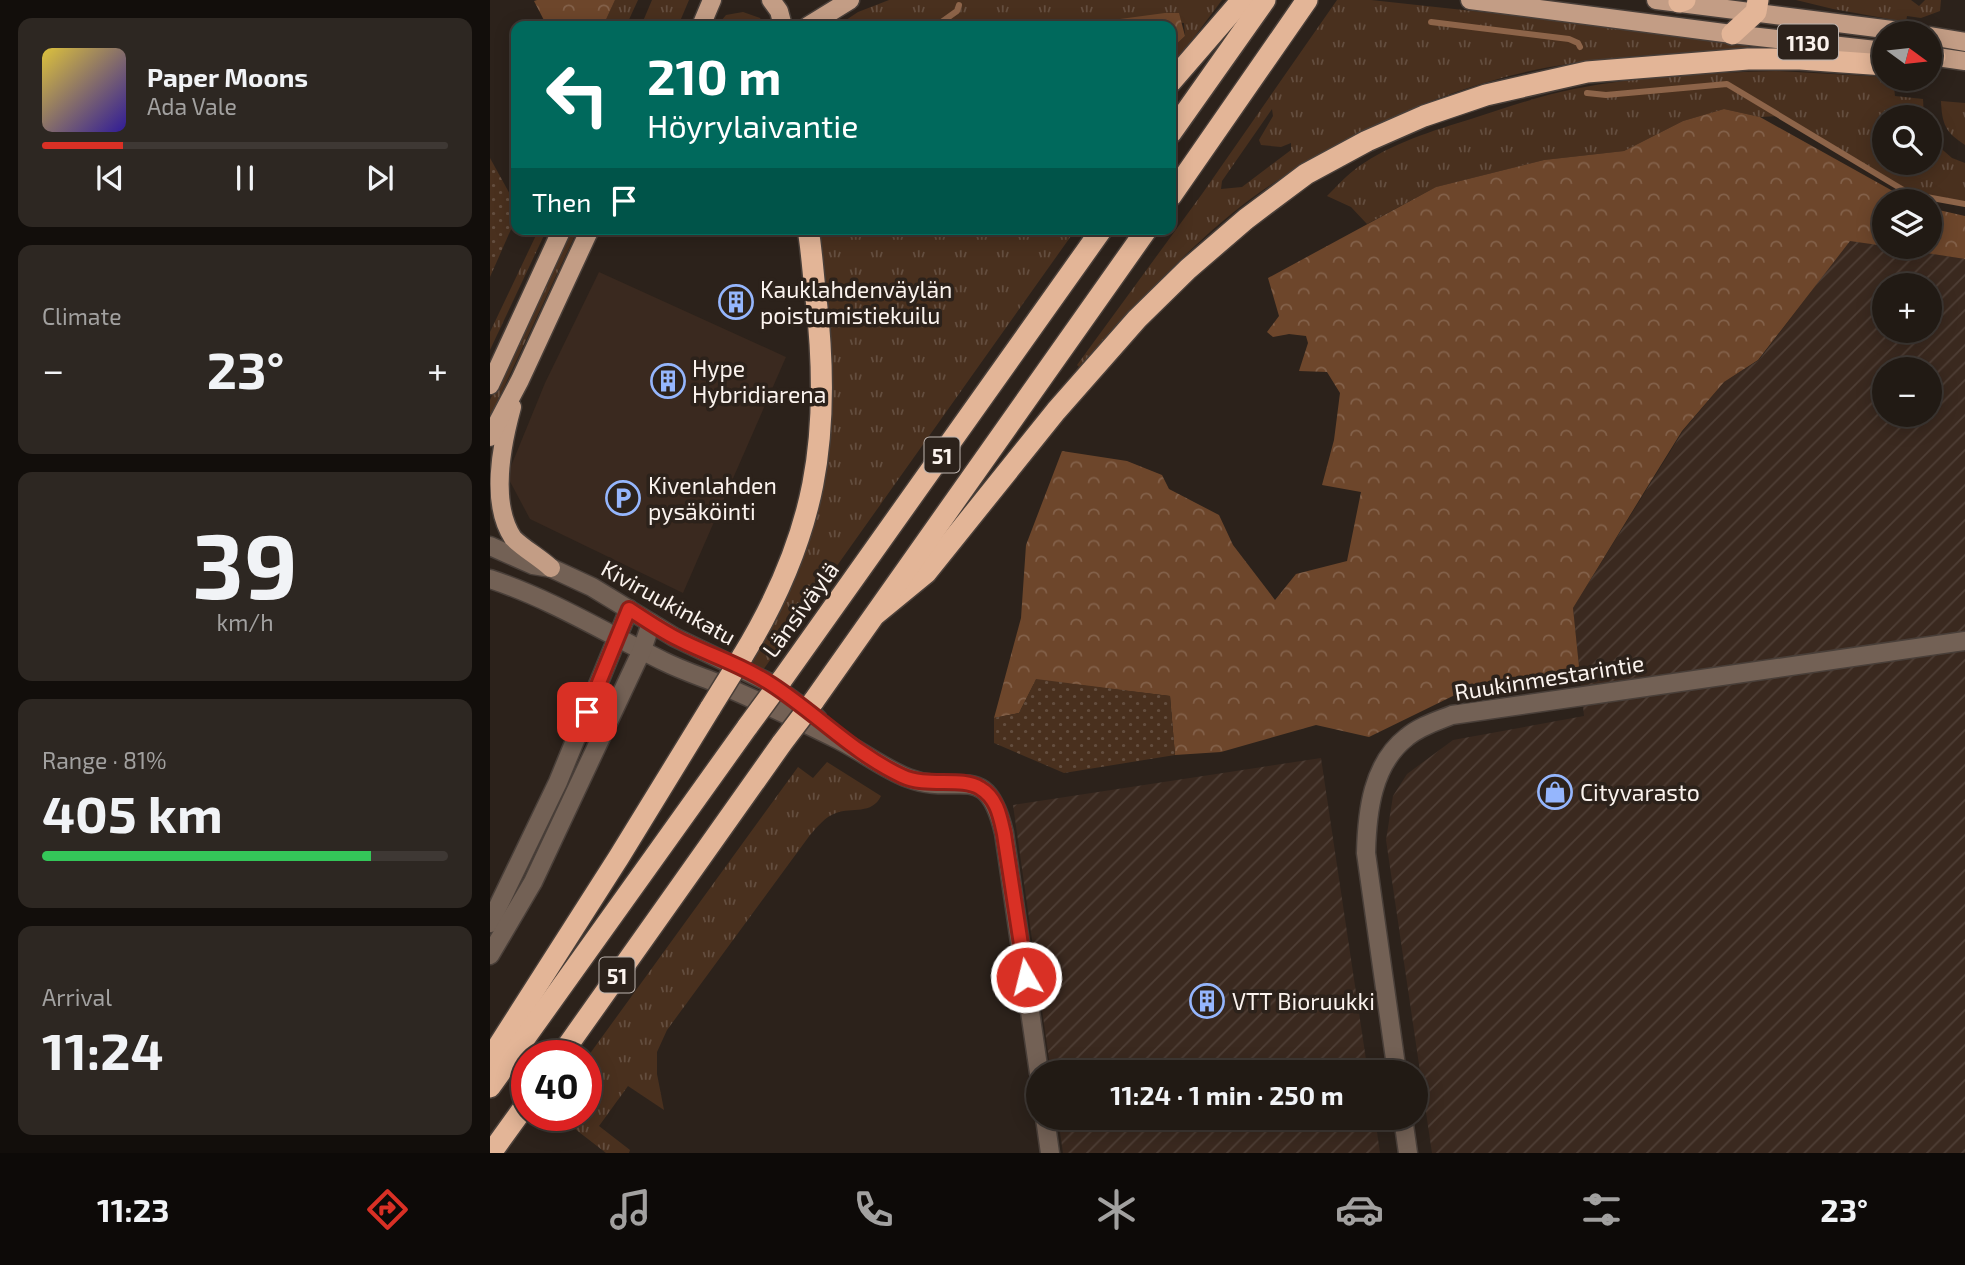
<!DOCTYPE html>
<meta charset="utf-8">
<style>
:root{--surface:#211a14;--page:#2d2722;--text:#f1f3f6;--muted:#a2a1a0;--line:#3e3834;--accent:#d93025}
body{margin:0;font-family:"Exo 2",sans-serif;background:var(--page);color:var(--text);height:100vh;display:flex;flex-direction:column;font-size:26px;white-space:nowrap}
*{box-sizing:border-box;margin:0}
p{font-size:23px;color:var(--muted)}
.icon{flex:none;width:38px;height:38px;fill:none;stroke:currentColor;stroke-width:2;stroke-linecap:round;stroke-linejoin:round}
.map{position:relative;flex:1;overflow:hidden}
.drawer{display:flex;flex-direction:column;gap:18px;padding:18px;background:#120e0b;width:490px}
.drawer>*{flex:none}
.guide{position:absolute;left:21px;top:21px;width:665px;height:214px;border-radius:14px;box-shadow:0 4px 18px #0003,0 0 0 2px var(--line);background:#00695c;color:#fff;overflow:hidden}
.needle{width:46px;rotate:105deg}
.tools{position:absolute;left:1382px;top:21px;display:grid;gap:14px}
.tools a{display:grid;place-items:center;width:70px;height:70px;border-radius:50%;background:var(--surface);box-shadow:0 4px 18px #0003,0 0 0 2px var(--line);font-size:35px}
.speed{position:absolute;left:21px;top:1040px;display:flex;gap:14px;font-size:35px;font-weight:700;text-align:center}
.speed>*{display:grid;place-content:center;width:91px;height:91px;border-radius:50%;background:var(--surface);box-shadow:0 4px 18px #0003,0 0 0 2px var(--line);line-height:1}
.speed .limit{border:10px solid #d22;background:#fff;color:#111}
.pin{position:absolute;display:grid;place-items:center;width:60px;height:60px;color:#fff;margin:-30px;border-radius:14px;box-shadow:0 4px 10px #0006}
.me{position:absolute;width:77px;margin:-38px;rotate:352deg;stroke-linejoin:round;filter:drop-shadow(0 0 5px #0008)}
.turn{display:flex;align-items:center;gap:24px;height:147px;padding:0 21px;font-size:32px}
.turn .icon{width:91px;height:91px;stroke-width:2.5}
.turn b{display:block;font-size:49px;line-height:60px}
.then{display:flex;align-items:center;height:66px;padding:0 21px;background:#0003;gap:14px;font-size:26px}
.big{font-size:52px;font-weight:700;line-height:1.1}
.drawer .tile{flex:1;display:flex;flex-direction:column;justify-content:center;gap:10px;min-width:0;padding:0 24px;border-radius:14px;background:var(--page)}
.drawer .dial{align-items:center;gap:0}
.dial b{font-size:91px;line-height:1}
.song{display:flex;align-items:center;gap:21px}
.cover{width:84px;height:84px;border-radius:10px;background:linear-gradient(135deg,hsl(50 70% 55%),hsl(250 70% 35%))}
.played{height:7px;border-radius:4px;background:linear-gradient(90deg,var(--accent) 20%,var(--line) 20%)}
.keys{display:flex;justify-content:space-around;direction:ltr}
.heat{display:flex;justify-content:space-between;align-items:center;font-size:38px;direction:ltr}
.charge{height:10px;border-radius:5px;background:linear-gradient(90deg,#34c759 81%,var(--line) 0)}
.trip{position:absolute;left:536px;top:1060px;width:402px;height:70px;border-radius:35px;background:var(--surface);box-shadow:0 4px 18px #0003,0 0 0 2px var(--line);font-weight:700;line-height:70px;text-align:center}
.dock{display:flex;height:112px;justify-content:space-around;align-items:center;background:#0d0a08;color:var(--muted)}
.dock .icon{width:49px;height:49px}
.dock .current{color:var(--accent)}
.dock b{font-size:32px;color:var(--text)}
main{display:flex;flex:1;min-height:0}
.map>svg:first-child{display:block}
</style>
<main>
<section class="drawer">
<div class="tile">
<div class="song"><i class="cover"></i><div><b>Paper Moons</b><p>Ada Vale</p></div></div>
<div class="played"></div>
<div class="keys"><svg class="icon" aria-label="previous" viewBox="0 0 24 24"><path d="M18 5L8 12l10 7zM5 5v14"/></svg><svg class="icon" aria-label="pause" viewBox="0 0 24 24"><path d="M8 5v14M16 5v14"/></svg><svg class="icon" aria-label="next" viewBox="0 0 24 24"><path d="M6 5l10 7-10 7zM19 5v14"/></svg></div>
</div>
<div class="tile"><p>Climate</p>
<div class="heat"><a>−</a><b class="big">23°</b><a>+</a></div>
</div>
<div class="tile dial"><b>39</b><p>km/h</p></div>
<div class="tile"><p>Range · 81%</p><b class="big">405 km</b><div class="charge"></div></div>
<div class="tile"><p>Arrival</p><b class="big">11:24</b></div>
</section>
<div class="map">
<svg width="1475" height="1153" viewBox="0 0 1475 1153">
<defs>
<pattern id="industrial-furrows" width="10" height="10" patternUnits="userSpaceOnUse" patternTransform="scale(1.75)"><rect width="10" height="10" fill="#3a291f"/><path d="M-1 1l2-2M0 10L10 0M9 11l2-2" fill="none" stroke="#4e3e35"/></pattern>
<pattern id="grass-tufts" width="24" height="20" patternUnits="userSpaceOnUse" patternTransform="scale(1.75)"><rect width="24" height="20" fill="#49301e"/><path d="M3 7l-1-3M5 7V3M7 7l1-3M15 17l-1-3M17 17v-4M19 17l1-3" fill="none" stroke="#644e3f"/></pattern>
<pattern id="forest-crowns" width="20" height="18" patternUnits="userSpaceOnUse" patternTransform="scale(1.75)"><rect width="20" height="18" fill="#6d462b"/><path d="M2 6a3 3 0 1 1 6 0M12 15a3 3 0 1 1 6 0" fill="none" stroke="#83614a"/></pattern>
<pattern id="park-dots" width="8" height="8" patternUnits="userSpaceOnUse" patternTransform="scale(1.75)"><rect width="8" height="8" fill="#49301e"/><path d="M2 2h.1M6 6h.1" fill="none" stroke="#644e3f" stroke-width="1.8" stroke-linecap="round"/></pattern>
</defs>
<rect width="100%" height="100%" fill="#2c221b"/>
<polygon fill="#3a291f" points="109,272 296,357 193,593 40,519 17,476 55,383"/>
<g fill="url(#industrial-furrows)" fill-rule="evenodd">
<path d="M1360 240 1475 259V1153H942L896 840 903 796 917 774 963 740 1094 716 1083 608 1193 431 1234 382 1269 360ZM1395 285H1440V331H1395ZM1395 369H1440V415H1395Z"/>
<polygon points="831,758 878,1073 561,1073 523,805"/>
<polygon points="568,1118 885,1118 890,1153 573,1153"/>
</g>
<g fill="url(#grass-tufts)" fill-rule="evenodd">
<polygon points="125,0 148,0 136,26 113,26"/>
<polygon points="162,0 199,0 188,26 151,26"/>
<polygon points="399,0 732,0 681,68 681,49 695,36 694,23 630,19 616,26 347,26 368,12"/>
<path d="M847 0H881L1001 13 1257 44 1260 49C1202 52 1143 55 1085 63 975 78 863 128 773 190 703 239 647 305 589 367L587 365 712 194ZM782 109 783 116 769 140 771 145 791 147 801 143V150L752 187 731 189 732 181Z"/>
<polygon points="1306,0 1421,0 1429,6 1435,0 1451,0 1450,11 1431,18 1417,16 1416,22 1343,9"/>
<polygon points="253,12 270,18 275,26 227,26 236,15"/>
<path d="M1286 71 1395 77 1403 79 1405 96 1433 99 1434 117H1395V163H1440V139L1462 158 1475 163V204L1420 194 1290 116 1270 117 1234 109 1193 121 1134 151 1054 160 946 187 877 224 861 207 837 196C847 186 857 175 868 167 902 143 942 131 981 119 1015 108 1049 96 1084 89 1149 76 1219 73 1286 71Z"/>
<path d="M1451 101 1475 103V145C1455 132 1452 124 1451 101Z"/>
<polygon points="49,229 57,229 0,350 0,332"/>
<polygon points="80,229 88,229 0,417 0,400"/>
<path d="M327 229H586L273 670 261 662C292 613 320 553 331 495 348 409 343 316 327 229Z"/>
<path d="M337 762 391 796C382 815 362 807 346 813 335 817 328 826 320 835L177 1030 167 1052V1074L174 1110 138 1086 109 1126 140 1150 139 1153H116L67 1115H96V1059L308 767 323 778Z"/>
</g>
<g fill="url(#forest-crowns)">
<polygon points="47,0 125,0 113,26 57,26 44,1"/>
<polygon points="675,13 689,13 695,36 681,49 681,26 616,26 630,19"/>
<polygon points="1234,109 1270,117 1401,190 1425,201 1395,201 1395,246 1360,241 1268,360 1234,382 1192,431 1156,489 1083,608 1090,676 969,693 879,737 826,725 731,752 685,755 680,696 546,680 529,713 504,718 531,618 536,545 572,451 637,461 672,475 679,489 729,515 743,545 785,600 806,574 857,561 871,492 832,485 844,440 850,393 837,372 809,371 818,343 816,336 799,334 783,337 777,332 789,316 778,278 946,187 1054,160 1134,151 1193,121"/>
<polygon points="1440,208 1475,216 1475,259 1398,247 1440,247"/>
</g>
<g fill="url(#park-dots)">
<polygon points="0,158 26,205 26,218 0,277"/>
<polygon points="546,679 680,696 685,755 574,773 504,743 504,718 529,713"/>
</g>
<g fill="none" stroke-linecap="round" stroke-linejoin="round">
<g stroke="#8d6449" stroke-width="6">
<polyline points="941,22 1079,39 1088,43 1090,47"/>
<polyline points="446,26 467,11 469,5"/>
<polyline points="1097,93 1116,95 1237,84 1420,194 1475,204"/>
<polyline points="484,229 494,230"/>
</g>
<g stroke="#493f39" stroke-width="21">
<g id="minor">
<path d="M907 1073 876 853C877 812 882 764 917 737 930 726 947 721 962 715L1475 641"/>
<polyline points="913,1118 918,1153"/>
</g>
</g>
<g stroke="#493f39" stroke-width="21">
<g id="tertiary">
<polyline points="0,546 43,565 61,568 102,587 184,637 278,682 327,718"/>
<path d="M0 579C61 599 116 633 173 661 191 670 209 676 227 683 266 700 305 718 343 737 369 749 392 768 418 778 469 798 496 757 514 833L549 1073"/>
<polyline points="0,923 68,782 139,609"/>
<polyline points="0,955 43,882 152,650 161,623"/>
<polyline points="555,1118 560,1153"/>
</g>
</g>
<g stroke="#493f39" stroke-width="21">
<g id="primary">
<polyline points="281,0 289,11 293,26"/>
<polyline points="980,0 1242,34 1395,51"/>
<polyline points="1166,0 1426,33"/>
<polyline points="211,26 222,0"/>
<polyline points="318,26 360,0"/>
<polyline points="1440,36 1475,42"/>
<polyline points="1440,56 1475,61"/>
<polyline points="0,385 72,229"/>
<path d="M22 407C11 447 0 503 23 538 34 549 49 557 61 568"/>
<polyline points="0,437 30,380 100,229"/>
</g>
</g>
<g stroke="#493f39" stroke-width="24">
<g id="motorway">
<polyline points="1189,2 1195,0"/>
<polyline points="1242,34 1266,12 1268,0"/>
<polyline points="1440,58 1445,57"/>
<polyline points="681,82 752,0"/>
<polyline points="681,133 775,0"/>
<polyline points="681,196 817,0"/>
<polyline points="386,614 436,573 566,411 647,319 698,269 756,219 816,174 877,141 934,116 996,95 1097,72 1258,59 1310,59 1395,65"/>
<path d="M252 657C326 536 342 438 326 298 323 275 322 252 318 229"/>
<polyline points="291,681 612,229"/>
<polyline points="323,702 657,229"/>
<polyline points="71,1055 292,743"/>
<polyline points="0,1059 129,857 221,707"/>
<polyline points="0,1087 258,726"/>
<polyline points="1,1153 37,1103"/>
</g>
</g>
<use href="#minor" stroke="#736155" stroke-width="18"/>
<use href="#tertiary" stroke="#736155" stroke-width="18"/>
<use href="#primary" stroke="#c39d85" stroke-width="18"/>
<use href="#motorway" stroke="#e3b597" stroke-width="21"/>
<g stroke="#493f39" stroke-width="24" stroke-linecap="butt">
<g id="motorway-bridge">
<polyline points="221,707 252,657"/>
<polyline points="258,726 291,681"/>
<polyline points="292,743 323,702"/>
</g>
</g>
<use href="#motorway-bridge" stroke="#e3b597" stroke-width="21"/>
</g>
<g fill="none" stroke-linecap="round" stroke-linejoin="round">
<g stroke="#8d1f18" stroke-width="18">
<path id="route" d="M97 712 139 609C154 619 169 629 184 637 216 654 251 664 281 684 326 713 363 753 412 776 437 788 471 776 490 788 507 798 510 816 514 834L536 977"/>
</g>
<use href="#route" stroke="#d93025" stroke-width="12"/>
</g>
<defs>
<g id="building-ring" transform="scale(1.75)"><circle r="9.5" fill="#2c221b" stroke="#95b6fd" stroke-width="1.5"/><path d="M-4-6H4V6H1V3H-1V6H-4ZM-2.5-4.3h1.7v1.8h-1.7ZM.8-4.3h1.7v1.8H.8ZM-2.5-1h1.7V.8h-1.7ZM.8-1h1.7V.8H.8Z" fill="#95b6fd"/></g>
<g id="parking-ring" transform="scale(1.75)"><circle r="9.5" fill="#2c221b" stroke="#95b6fd" stroke-width="1.5"/><path d="M-3.5-5.5H1a3.5 3.5 0 0 1 0 7H-1V5.5H-3.5ZM-1-3.4V-.6H.8a1.4 1.4 0 0 0 0-2.8Z" fill="#95b6fd"/></g>
<g id="shop-ring" transform="scale(1.75)"><circle r="9.5" fill="#2c221b" stroke="#95b6fd" stroke-width="1.5"/><path d="M-5-2.5h2.3a2.7 3.5 0 0 1 5.4 0H5L5.5 6h-11ZM-1.5-2.5h3a1.5 2.3 0 0 0-3 0Z" fill="#95b6fd"/></g>
</defs>
<g fill-rule="evenodd">
<use href="#building-ring" x="246" y="302"/>
<use href="#building-ring" x="178" y="381"/>
<use href="#parking-ring" x="133" y="498"/>
<use href="#shop-ring" x="1065" y="792"/>
<use href="#building-ring" x="717" y="1001"/>
</g>
<g text-anchor="middle" dominant-baseline="central" stroke-width="7" stroke-linejoin="round" paint-order="stroke">
<g fill="#2c221b" stroke="#bdb4af" stroke-width="2">
<rect x="1288" y="24.5" width="60" height="35" rx="5"/>
<rect x="434.5" y="437.5" width="35" height="35" rx="5"/>
<rect x="109.5" y="957.5" width="35" height="35" rx="5"/>
</g>
<g font-size="21" font-weight="bold" fill="#fbf3ee">
<text x="1318" y="42">1130</text>
<text x="452" y="455">51</text>
<text x="127" y="975">51</text>
</g>
<g font-size="23" fill="#fbf3ee" stroke="#2c221b" text-anchor="start">
<text x="270" y="289">Kauklahdenväylän<tspan x="270" dy="26">poistumistiekuilu</tspan></text>
<text x="202" y="368">Hype<tspan x="202" dy="26">Hybridiarena</tspan></text>
<text x="158" y="485">Kivenlahden<tspan x="158" dy="26">pysäköinti</tspan></text>
<text x="1090" y="792">Cityvarasto</text>
<text x="742" y="1001">VTT Bioruukki</text>
</g>
<g font-size="23" fill="#fbf3ee" stroke="#2c221b">
<text transform="translate(179 602) rotate(29)">Kiviruukinkatu</text>
<text transform="translate(310 609) rotate(-54)">Länsiväylä</text>
<text transform="translate(1059 677) rotate(-9)">Ruukinmestarintie</text>
</g>
</g>
</svg>
<div class="tools">
<a><svg class="needle" viewBox="-14 -14 28 28"><path d="M0-13l5 13h-10z" fill="#e53935"/><path d="M0 13l5-13h-10z" fill="#a2a1a0"/></svg></a>
<a><svg class="icon" aria-label="search" viewBox="0 0 24 24"><circle cx="10" cy="10" r="6"/><path d="M15 15l6 6"/></svg></a>
<a><svg class="icon" aria-label="layers" viewBox="0 0 24 24"><path d="M12 4l9 5-9 5-9-5zM3 14l9 5 9-5"/></svg></a>
<a>+</a>
<a>−</a>
</div>
<div class="speed"><div class="limit">40</div></div>
<div class="pin" style="left:97px;top:712px;background:#d93025"><svg class="icon" aria-label="arrive" viewBox="0 0 24 24"><path d="M6 21V4h12l-3 4 3 4H6"/></svg></div>
<svg class="me" style="left:536px;top:977px" viewBox="-20 -20 40 40"><circle r="17" fill="#d93025" stroke="#fff" stroke-width="3"/><path d="M0-11L8 9 0 5-8 9z" fill="#fff"/></svg>
<div class="trip">11:24 · 1 min · 250 m</div>
<div class="guide">
<div class="turn"><svg class="icon" aria-label="left" viewBox="0 0 24 24"><path d="M17 20v-9H6M10 6l-5 5 5 5"/></svg><div><b>210 m</b>Höyrylaivantie</div></div>
<div class="then">Then<svg class="icon" aria-label="arrive" viewBox="0 0 24 24"><path d="M6 21V4h12l-3 4 3 4H6"/></svg></div>
</div>
</div>
</main>
<nav class="dock">
<b>11:23</b>
<svg class="icon current" aria-label="directions" viewBox="0 0 24 24"><path d="M12 3l9 9-9 9-9-9zM9 14v-3h6M13 9l2 2-2 2"/></svg>
<svg class="icon" aria-label="music" viewBox="0 0 24 24"><path d="M9 18V5l10-2v13"/><circle cx="6" cy="18" r="3"/><circle cx="16" cy="16" r="3"/></svg>
<svg class="icon" aria-label="phone" viewBox="0 0 24 24"><path d="M5 4h4l2 5-3 2q2 4 5 5l2-3 5 2v4C11 20 4 13 5 4z"/></svg>
<svg class="icon" aria-label="climate" viewBox="0 0 24 24"><path d="M12 3v18M4 7l16 10M4 17L20 7"/></svg>
<svg class="icon" aria-label="car" viewBox="0 0 24 24"><path d="M5 17H2v-5l4-1 3-4h7l3 4 3 1v5h-3M9 17h6M6 11h13"/><circle cx="7" cy="17" r="2"/><circle cx="17" cy="17" r="2"/></svg>
<svg class="icon" aria-label="filters" viewBox="0 0 24 24"><path d="M4 7h16M4 17h16"/><circle cx="9" cy="7" r="2"/><circle cx="15" cy="17" r="2"/></svg>
<b>23°</b>
</nav>
